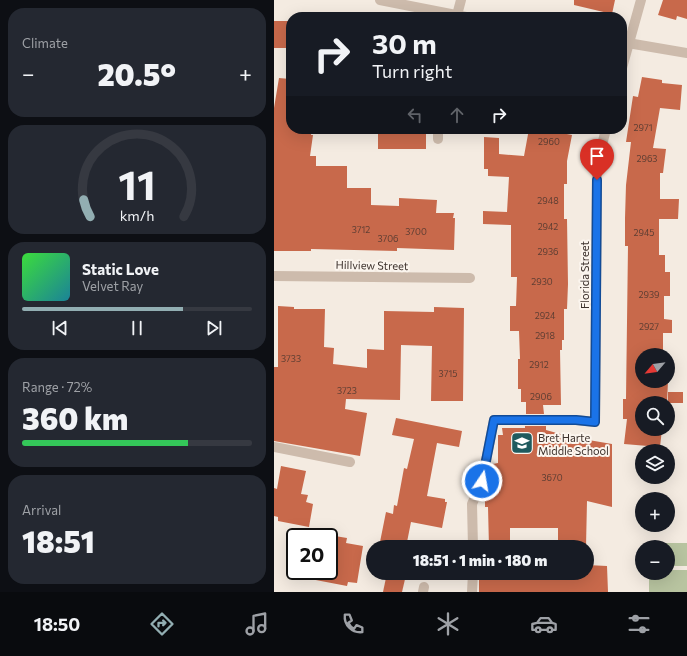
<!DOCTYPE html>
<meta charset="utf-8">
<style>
:root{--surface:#171b24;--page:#242831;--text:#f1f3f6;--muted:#9ea1a6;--line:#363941;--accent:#92aeb2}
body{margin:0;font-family:Commissioner,sans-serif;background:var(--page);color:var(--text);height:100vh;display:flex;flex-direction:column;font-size:15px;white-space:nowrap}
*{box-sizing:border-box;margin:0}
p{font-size:13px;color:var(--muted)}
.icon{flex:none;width:22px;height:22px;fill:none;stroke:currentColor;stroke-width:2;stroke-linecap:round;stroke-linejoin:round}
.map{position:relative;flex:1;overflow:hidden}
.drawer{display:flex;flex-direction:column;gap:8px;padding:8px;background:#0d0f14;width:274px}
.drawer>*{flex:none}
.top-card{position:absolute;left:12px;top:12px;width:341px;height:122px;border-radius:16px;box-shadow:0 4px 16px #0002;background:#171b24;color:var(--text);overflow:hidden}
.needle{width:26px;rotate:241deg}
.controls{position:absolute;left:361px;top:348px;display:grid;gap:8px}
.controls a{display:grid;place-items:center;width:40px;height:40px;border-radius:50%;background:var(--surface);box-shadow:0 4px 16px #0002;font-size:20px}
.speed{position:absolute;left:12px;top:528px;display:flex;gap:8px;font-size:20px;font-weight:700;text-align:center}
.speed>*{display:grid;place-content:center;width:52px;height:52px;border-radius:50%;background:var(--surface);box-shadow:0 4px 16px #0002;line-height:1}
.speed .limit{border:2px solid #111;border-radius:6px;background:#fff;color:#111}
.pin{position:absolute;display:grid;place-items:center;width:34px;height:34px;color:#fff;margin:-41px -17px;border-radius:50% 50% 50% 0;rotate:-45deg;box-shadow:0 0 4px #0007}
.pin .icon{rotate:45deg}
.me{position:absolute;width:44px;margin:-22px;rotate:12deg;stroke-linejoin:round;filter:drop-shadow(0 0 3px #0008)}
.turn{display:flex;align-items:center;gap:14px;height:84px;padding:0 20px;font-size:18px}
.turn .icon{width:52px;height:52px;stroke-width:2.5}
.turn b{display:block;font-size:28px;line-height:34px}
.lanes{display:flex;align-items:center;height:38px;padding:0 20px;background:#0003;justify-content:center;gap:20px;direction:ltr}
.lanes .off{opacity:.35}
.big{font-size:30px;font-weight:800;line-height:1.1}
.drawer .card{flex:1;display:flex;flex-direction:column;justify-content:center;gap:6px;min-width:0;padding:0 14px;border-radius:16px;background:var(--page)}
.drawer .dial{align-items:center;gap:0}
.dial svg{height:104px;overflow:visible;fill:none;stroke:var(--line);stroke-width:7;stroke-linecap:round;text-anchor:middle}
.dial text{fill:var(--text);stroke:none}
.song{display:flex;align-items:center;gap:12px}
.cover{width:48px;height:48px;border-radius:6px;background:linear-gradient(135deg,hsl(120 70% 55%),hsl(190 70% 35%))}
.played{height:4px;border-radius:2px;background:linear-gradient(90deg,var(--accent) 70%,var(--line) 70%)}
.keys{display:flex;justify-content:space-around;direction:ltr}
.heat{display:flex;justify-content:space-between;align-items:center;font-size:22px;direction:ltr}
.charge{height:6px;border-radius:3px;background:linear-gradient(90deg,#34c759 72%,var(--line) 0)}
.trip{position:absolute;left:92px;top:540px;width:228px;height:40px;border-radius:20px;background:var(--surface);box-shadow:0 4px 16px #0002;font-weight:800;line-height:40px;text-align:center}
.tabs{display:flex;height:64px;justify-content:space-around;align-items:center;background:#090b0e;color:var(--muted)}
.tabs .icon{width:28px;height:28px}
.tabs .on{color:var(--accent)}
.tabs b{font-size:18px;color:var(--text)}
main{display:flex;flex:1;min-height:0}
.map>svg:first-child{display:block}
</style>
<main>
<section class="drawer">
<div class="card"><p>Climate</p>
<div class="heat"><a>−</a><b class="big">20.5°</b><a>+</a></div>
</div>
<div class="card dial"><svg viewBox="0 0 100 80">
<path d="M14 69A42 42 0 1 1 86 69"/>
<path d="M14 69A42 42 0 0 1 9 56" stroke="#92aeb2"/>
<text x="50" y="56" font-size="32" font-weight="700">11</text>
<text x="50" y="72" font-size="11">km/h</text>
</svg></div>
<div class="card">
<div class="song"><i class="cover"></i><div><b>Static Love</b><p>Velvet Ray</p></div></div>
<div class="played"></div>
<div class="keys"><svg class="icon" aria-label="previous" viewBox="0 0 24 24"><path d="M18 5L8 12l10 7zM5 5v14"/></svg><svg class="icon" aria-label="pause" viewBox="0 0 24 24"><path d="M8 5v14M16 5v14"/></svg><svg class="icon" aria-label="next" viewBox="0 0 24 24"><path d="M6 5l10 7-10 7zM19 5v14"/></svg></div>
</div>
<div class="card"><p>Range · 72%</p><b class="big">360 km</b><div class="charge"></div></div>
<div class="card"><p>Arrival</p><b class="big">18:51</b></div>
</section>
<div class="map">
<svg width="413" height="592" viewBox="0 0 413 592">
<rect width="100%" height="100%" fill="#f4ebe1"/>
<g fill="#b8c4a0">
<polygon points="391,543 413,543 413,566 394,566 394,547 391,547"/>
<polygon points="394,570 413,570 413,592 375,592 375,573 394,573"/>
</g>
<g fill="#c8694b">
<polygon points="300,0 341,0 338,14 300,5"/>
<polygon points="389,0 413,0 413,19 403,16 402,20 384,15"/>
<rect x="0" y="21" width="17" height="27"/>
<polygon points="368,77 388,80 388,83 408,85 406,110 386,108 379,148 392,149 389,173 386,173 386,199 405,199 404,219 385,219 385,255 391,255 391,272 396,272 396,296 390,296 390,319 398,320 398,333 389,333 389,355 368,355 368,381 394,381 393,403 368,403 368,429 388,429 386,447 350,444 353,419 349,419 349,399 352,399 354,246 351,246 351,218 352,185 357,142 352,142 359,96 364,97"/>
<polygon points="5,78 16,79 17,129 38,129 37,135 39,135 36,156 42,156 42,166 73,166 73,188 97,188 97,205 125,206 125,198 163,200 162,213 180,213 179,218 181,218 180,250 123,248 123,251 37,249 37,251 0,251 0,108"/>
<rect x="104" y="129" width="48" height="20"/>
<polygon points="255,129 267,129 298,135 293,161 293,184 290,184 290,219 293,219 294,284 293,309 290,309 290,340 288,340 288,350 286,350 287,405 269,405 270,414 252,414 252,402 247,402 247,389 244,389 244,359 246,359 245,331 236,331 236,306 242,306 243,277 237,277 237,225 209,224 209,211 233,212 235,177 214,176 214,169 210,169 210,137 225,138 225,154 250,156"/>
<polygon points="4,306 20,307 20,309 51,309 50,347 60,348 59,364 93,368 93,349 110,350 110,311 160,312 160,307 190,308 189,401 157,401 158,346 127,345 126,400 72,399 71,409 93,413 86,456 0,441 0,367 4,367"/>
<rect x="394" y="392" width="15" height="11"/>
<polygon points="122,418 188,431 185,447 163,443 153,496 171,499 171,502 173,502 168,528 137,522 132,547 105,547 112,512 119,514 120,505 123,506 130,468 133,469 140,439 118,435"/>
<polygon points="251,426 272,426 272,430 297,437 338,444 338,507 313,501 312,547 284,547 284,528 236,528 236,547 215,547 214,507 211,507 211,491 219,491 219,464 224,463 224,435 229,435 228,428 251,428"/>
<polygon points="7,466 32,471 27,494 34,495 32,502 39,504 35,527 4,521 4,517 0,516 0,488 3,489"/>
<polygon points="55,535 73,538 72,543 89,546 83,583 74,582 73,586 26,577 26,571 55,571"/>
<polygon points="313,565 333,566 334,592 205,592 205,573 313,573"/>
<polygon points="113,573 132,575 128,592 109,592"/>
</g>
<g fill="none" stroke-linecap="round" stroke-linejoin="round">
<g stroke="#cdbbac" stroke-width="10">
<polyline points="106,0 192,17"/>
<polyline points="183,15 187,0"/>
<polyline points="348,42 413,53"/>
<polyline points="348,68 367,0"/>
<polyline points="164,139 164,129"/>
<polyline points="0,276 196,278"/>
<polyline points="0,447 76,462"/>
<polyline points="199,547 198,504 208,481 220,420 302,420 321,422 323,165 332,129"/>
<polyline points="149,592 150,587"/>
<polyline points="198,592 199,573"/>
</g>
</g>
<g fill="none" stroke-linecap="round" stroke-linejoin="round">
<g stroke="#114b97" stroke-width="10">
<polyline id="route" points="208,481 220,420 302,420 321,422 323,180"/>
</g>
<use href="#route" stroke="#1a73e8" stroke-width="7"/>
</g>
<defs>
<g id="school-square" transform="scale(1.15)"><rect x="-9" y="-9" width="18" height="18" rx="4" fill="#1f5a5e" stroke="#fbf5ee"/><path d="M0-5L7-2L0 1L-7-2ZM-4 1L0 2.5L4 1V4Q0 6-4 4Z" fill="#fff"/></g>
</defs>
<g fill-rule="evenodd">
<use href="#school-square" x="248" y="443"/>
</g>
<g text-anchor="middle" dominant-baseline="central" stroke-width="4" stroke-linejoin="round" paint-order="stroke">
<g font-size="9" fill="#5e3e33">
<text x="369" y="127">2971</text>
<text x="275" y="141">2960</text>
<text x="373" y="158">2963</text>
<text x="274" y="200">2948</text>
<text x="274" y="226">2942</text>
<text x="87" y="229">3712</text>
<text x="142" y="231">3700</text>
<text x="370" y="232">2945</text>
<text x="114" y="238">3706</text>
<text x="274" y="251">2936</text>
<text x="268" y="281">2930</text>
<text x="375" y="294">2939</text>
<text x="271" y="315">2924</text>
<text x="375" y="326">2927</text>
<text x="271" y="335">2918</text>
<text x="17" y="358">3733</text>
<text x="265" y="364">2912</text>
<text x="174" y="373">3715</text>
<text x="73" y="390">3723</text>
<text x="267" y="396">2906</text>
<text x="278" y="477">3670</text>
</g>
<g font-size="11" fill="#3b302b" stroke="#fbf5ee">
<text transform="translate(98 265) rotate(1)">Hillview Street</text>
<text transform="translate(310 275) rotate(-90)">Florida Street</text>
</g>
<g font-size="11" fill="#3b302b" stroke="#fbf5ee" text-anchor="start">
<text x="264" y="437">Bret Harte<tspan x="264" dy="13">Middle School</tspan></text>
</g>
</g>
</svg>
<div class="controls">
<a><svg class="needle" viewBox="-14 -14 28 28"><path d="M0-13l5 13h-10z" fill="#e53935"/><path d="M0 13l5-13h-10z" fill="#9ea1a6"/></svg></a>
<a><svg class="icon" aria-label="search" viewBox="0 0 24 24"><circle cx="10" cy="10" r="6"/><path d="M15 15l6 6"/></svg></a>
<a><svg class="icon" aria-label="layers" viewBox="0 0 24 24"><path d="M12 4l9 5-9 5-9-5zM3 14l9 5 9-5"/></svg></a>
<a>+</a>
<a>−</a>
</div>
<div class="speed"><div class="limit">20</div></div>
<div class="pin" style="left:323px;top:180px;background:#d93025"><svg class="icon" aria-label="arrive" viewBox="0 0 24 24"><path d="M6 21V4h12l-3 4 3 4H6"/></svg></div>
<svg class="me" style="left:208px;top:481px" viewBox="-20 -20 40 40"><circle r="17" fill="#1a73e8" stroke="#fff" stroke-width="3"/><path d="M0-11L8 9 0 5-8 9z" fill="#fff"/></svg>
<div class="trip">18:51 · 1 min · 180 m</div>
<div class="top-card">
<div class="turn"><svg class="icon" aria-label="right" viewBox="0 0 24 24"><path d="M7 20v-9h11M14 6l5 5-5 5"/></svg><div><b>30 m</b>Turn right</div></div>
<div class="lanes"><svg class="icon off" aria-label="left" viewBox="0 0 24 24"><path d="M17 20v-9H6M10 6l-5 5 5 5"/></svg><svg class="icon off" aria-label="ahead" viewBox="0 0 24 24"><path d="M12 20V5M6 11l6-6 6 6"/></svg><svg class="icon" aria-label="right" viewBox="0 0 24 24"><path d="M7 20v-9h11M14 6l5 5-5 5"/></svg></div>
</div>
</div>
</main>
<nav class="tabs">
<b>18:50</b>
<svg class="icon on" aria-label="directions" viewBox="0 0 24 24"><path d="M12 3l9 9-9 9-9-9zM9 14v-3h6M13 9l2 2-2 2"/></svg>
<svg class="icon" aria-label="music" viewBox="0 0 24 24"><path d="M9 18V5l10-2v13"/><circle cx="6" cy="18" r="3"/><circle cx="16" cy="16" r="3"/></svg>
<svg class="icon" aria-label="phone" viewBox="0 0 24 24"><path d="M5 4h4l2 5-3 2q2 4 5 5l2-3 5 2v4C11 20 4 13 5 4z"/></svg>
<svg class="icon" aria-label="climate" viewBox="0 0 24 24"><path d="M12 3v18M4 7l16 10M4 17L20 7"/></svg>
<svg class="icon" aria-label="car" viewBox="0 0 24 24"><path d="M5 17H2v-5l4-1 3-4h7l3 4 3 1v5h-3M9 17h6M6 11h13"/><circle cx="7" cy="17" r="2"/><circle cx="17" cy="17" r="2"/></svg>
<svg class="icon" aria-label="filters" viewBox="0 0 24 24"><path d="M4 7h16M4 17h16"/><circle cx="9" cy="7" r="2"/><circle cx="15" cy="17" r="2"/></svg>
</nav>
